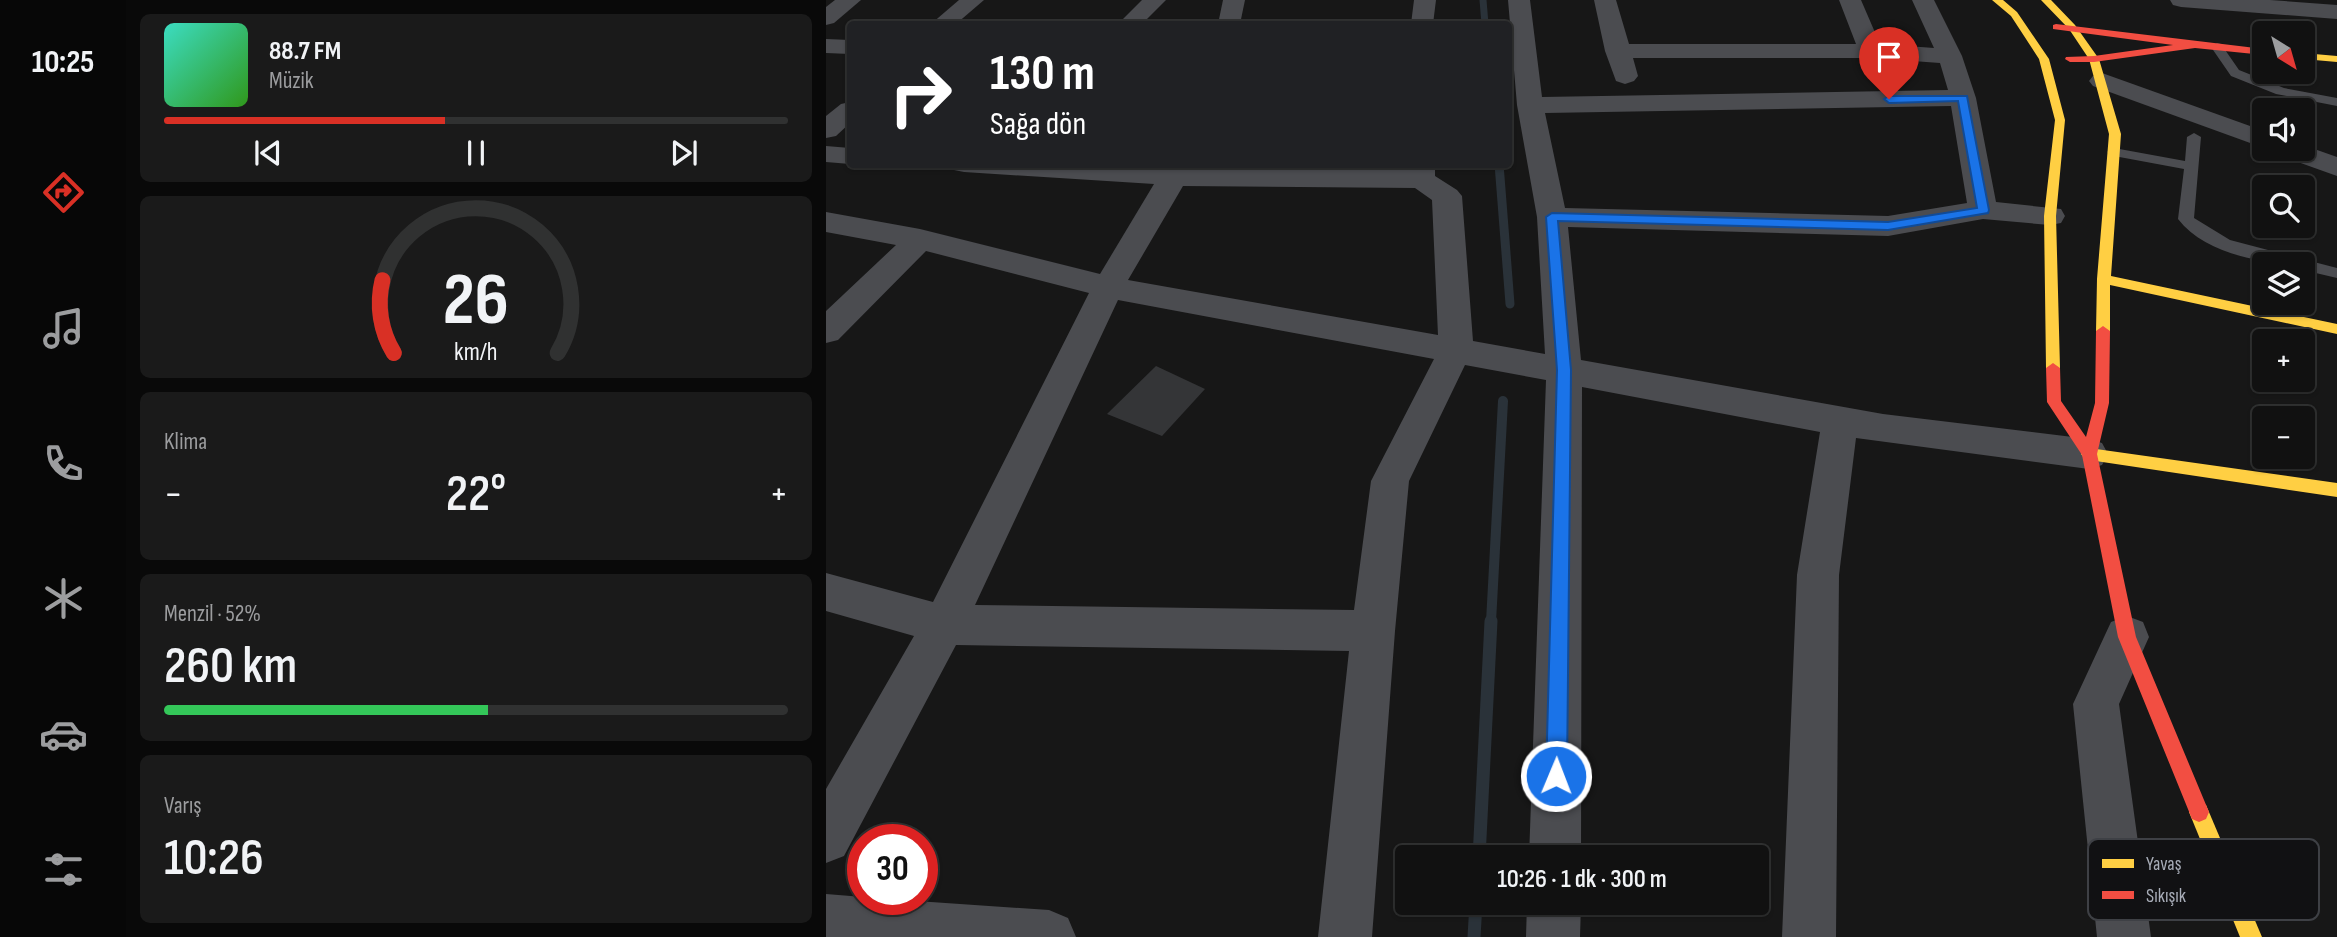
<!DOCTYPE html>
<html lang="tr">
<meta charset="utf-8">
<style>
:root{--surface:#111;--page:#1a1a1a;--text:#f1f3f6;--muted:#9c9d9f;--line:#303131;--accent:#d93025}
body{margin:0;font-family:"Sofia Sans Condensed",sans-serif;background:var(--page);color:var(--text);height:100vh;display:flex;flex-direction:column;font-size:26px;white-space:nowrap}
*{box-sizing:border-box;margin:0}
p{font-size:23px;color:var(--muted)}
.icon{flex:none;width:38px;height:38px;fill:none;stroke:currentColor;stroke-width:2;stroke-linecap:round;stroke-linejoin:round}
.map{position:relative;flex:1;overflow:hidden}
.sheet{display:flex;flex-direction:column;gap:14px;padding:14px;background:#090909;width:700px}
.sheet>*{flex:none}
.hud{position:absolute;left:21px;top:21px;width:665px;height:147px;border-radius:7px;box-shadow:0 2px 5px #0004,0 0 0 2px var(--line);background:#202124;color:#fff;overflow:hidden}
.needle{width:46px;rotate:143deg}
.fabs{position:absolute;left:1426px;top:21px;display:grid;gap:14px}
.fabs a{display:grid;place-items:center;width:63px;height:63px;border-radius:7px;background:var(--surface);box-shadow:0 2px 5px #0004,0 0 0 2px var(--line);font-size:35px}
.speed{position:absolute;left:21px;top:824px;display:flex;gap:14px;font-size:35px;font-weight:700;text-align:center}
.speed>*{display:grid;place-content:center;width:91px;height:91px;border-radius:50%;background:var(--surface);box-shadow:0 2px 5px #0004,0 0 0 2px var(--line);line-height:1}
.speed .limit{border:10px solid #d22;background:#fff;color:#111}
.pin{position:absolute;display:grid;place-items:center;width:60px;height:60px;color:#fff;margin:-72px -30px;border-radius:50% 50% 50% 0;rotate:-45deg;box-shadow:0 0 7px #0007}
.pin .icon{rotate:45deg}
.me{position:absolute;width:77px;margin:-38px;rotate:1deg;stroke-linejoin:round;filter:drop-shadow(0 0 5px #0008)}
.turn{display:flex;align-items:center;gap:24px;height:147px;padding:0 28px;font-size:32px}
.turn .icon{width:91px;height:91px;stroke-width:2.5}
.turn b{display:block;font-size:49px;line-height:60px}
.big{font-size:52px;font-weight:600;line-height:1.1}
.sheet .widget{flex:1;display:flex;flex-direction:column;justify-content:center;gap:10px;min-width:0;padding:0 24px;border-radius:10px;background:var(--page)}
.sheet .dial{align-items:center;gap:0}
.dial svg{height:182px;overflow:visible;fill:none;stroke:var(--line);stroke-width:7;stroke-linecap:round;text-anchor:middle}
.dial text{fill:var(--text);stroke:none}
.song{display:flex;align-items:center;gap:21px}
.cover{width:84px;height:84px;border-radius:10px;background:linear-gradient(135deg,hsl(170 70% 55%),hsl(110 70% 35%))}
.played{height:7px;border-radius:4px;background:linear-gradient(90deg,var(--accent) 45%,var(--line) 45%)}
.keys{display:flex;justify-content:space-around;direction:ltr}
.heat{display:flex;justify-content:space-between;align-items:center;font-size:38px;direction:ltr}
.charge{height:10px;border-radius:5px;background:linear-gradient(90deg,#34c759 52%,var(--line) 0)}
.trip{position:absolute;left:569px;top:845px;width:374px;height:70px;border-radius:7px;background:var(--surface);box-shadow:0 2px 5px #0004,0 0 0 2px var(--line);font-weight:600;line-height:70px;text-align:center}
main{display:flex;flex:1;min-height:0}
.dock{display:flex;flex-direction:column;width:126px;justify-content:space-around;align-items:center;background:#070707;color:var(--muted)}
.dock .icon{width:49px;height:49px}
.dock .current{color:var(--accent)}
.dock b{font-size:32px;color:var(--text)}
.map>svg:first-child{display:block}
</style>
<main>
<nav class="dock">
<b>10:25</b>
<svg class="icon current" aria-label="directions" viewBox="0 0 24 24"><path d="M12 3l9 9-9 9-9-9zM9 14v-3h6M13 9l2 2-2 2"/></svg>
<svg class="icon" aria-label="music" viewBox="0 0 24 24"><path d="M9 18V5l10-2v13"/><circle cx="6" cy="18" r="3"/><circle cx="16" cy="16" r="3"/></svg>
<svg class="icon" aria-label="phone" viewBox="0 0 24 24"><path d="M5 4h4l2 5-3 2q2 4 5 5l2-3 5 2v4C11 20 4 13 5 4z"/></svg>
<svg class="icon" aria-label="climate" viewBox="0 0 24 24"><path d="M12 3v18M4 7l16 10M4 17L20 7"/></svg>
<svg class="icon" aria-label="car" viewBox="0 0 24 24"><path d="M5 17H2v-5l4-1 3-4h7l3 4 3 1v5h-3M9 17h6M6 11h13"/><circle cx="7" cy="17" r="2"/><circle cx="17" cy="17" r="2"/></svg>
<svg class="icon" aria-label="filters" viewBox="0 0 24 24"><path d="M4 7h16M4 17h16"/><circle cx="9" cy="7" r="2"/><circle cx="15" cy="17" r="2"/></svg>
</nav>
<section class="sheet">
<div class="widget">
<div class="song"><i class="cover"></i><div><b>88.7 FM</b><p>Müzik</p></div></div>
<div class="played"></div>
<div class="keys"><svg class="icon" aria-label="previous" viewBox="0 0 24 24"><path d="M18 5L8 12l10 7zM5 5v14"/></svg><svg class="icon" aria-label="pause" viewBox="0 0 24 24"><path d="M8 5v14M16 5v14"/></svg><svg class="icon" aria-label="next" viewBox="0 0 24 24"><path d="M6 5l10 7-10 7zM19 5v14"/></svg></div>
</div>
<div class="widget dial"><svg viewBox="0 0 100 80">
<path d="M14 69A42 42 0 1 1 86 69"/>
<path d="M14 69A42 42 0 0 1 9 37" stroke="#d93025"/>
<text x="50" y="56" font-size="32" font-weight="700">26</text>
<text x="50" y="72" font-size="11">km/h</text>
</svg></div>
<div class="widget"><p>Klima</p>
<div class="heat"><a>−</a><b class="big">22°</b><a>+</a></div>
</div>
<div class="widget"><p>Menzil · 52%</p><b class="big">260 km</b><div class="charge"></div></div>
<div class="widget"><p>Varış</p><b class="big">10:26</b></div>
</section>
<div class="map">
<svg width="1511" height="937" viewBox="0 0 1511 937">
<rect width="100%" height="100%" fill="#171717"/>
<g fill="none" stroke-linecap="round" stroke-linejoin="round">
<polyline stroke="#2a3239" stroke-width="7" points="657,0 659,24"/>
<polyline stroke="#2a3239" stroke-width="9" points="673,164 684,304"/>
<polyline stroke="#2a3239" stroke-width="10" points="665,622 677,401"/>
<g stroke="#2a3239" stroke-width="13">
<polyline points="653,858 665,621"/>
<polyline points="648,937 650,903"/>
</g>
</g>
<polygon fill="#343537" points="330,366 379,389 336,436 281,414"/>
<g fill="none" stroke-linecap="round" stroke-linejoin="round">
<g fill="#4b4c50" fill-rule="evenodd">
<polygon points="1391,43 1395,44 1413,70 1458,88 1511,98 1511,106 1450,94 1405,76 1385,47"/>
<path d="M1368 133 1375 137 1368 218 1404 240 1511 268V278L1477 270V264C1437 264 1379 254 1352 219L1358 169 1288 156 1281 152 1288 148 1359 161 1361 137Z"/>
</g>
<g fill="#4b4c50" fill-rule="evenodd">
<polygon points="9,0 35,0 8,23 0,25 0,7"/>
<polygon points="133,0 158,0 130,24 105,24"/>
<polygon points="316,0 340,0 316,24 292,24"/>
<polygon points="397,0 419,0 414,24 392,24"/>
<polygon points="588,0 610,0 607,24 585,24"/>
<path d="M682 0H704L716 97 1122 90 1114 63 1045 58H807L812 76 808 81 799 84 790 81 779 51 768 0H790L803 44H1030L1013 0H1035L1054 44 1108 48 1086 0H1108L1136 56 1150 98 1170 202 1235 209 1239 216 1235 223 1224 225 1157 219 1062 236 742 227 755 360 1057 414 1263 439 1276 443 1282 454 1276 465 1263 469 1030 438 1013 575 1010 937H956L971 575 994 432 756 387 755 858H703L720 380 639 365 583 481 569 631 546 937H492L523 651 130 645 18 856 0 863V789L88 636 0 611V573L107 602 263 293 100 251 12 340 0 343V311L70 245 0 232V212L94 229 274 274 328 184 138 172 128 170 124 164H286L339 168 341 164H369L367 168 581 170V164H609V176L631 190 636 196 647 341 719 354 711 217 691 105ZM1125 106 1141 203 1062 216 739 208 719 113ZM357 186 589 188 606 200 612 335 302 280ZM292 300 608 359 545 481 528 610 149 605Z"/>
<polygon points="1344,0 1444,0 1511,5 1511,19 1355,7 1347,5"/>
<polygon points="0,39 24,40 24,54 0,53"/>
<polygon points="1276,73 1438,131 1438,148 1267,86 1263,81 1267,76"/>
<polygon points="24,102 24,123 10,136 0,138 0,116 15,104"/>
<polygon points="1477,145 1511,157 1511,176 1452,155 1448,149 1477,149"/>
<polygon points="0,146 24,148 24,164 0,162"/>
<polygon points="1301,616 1317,622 1323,637 1293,704 1325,937 1271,937 1247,704 1285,622"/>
<polygon points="0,894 37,897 37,900 76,900 223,910 242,918 250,937 0,937"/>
<polygon points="701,903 755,903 754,937 700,937"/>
</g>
<g fill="#ffcf43" fill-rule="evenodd">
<polygon points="1166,0 1177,0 1191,12 1223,59 1239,120 1230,216 1234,368 1227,373 1220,368 1218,216 1229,120 1213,59 1185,16"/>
<polygon points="1215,0 1225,0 1249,25 1273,59 1295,134 1285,276 1511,324 1511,334 1284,285 1284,331 1282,334 1272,334 1270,331 1271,279 1283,134 1263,59 1243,29"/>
<polygon points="1477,53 1511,56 1511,62 1477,59"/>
<polygon points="1263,448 1511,483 1511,497 1263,460 1258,458 1255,454 1258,450"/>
<polygon points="1373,802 1380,805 1436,937 1414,937 1363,812 1366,805"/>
</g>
<g fill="#f24e42" fill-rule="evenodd">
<polygon points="1230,24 1438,49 1438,55 1369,48 1268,62 1244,62 1239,59 1240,57 1268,56 1347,45 1227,29 1227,25"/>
<polygon points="1277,326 1284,331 1283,403 1271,454 1310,637 1383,812 1380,819 1373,822 1366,819 1292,637 1256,455 1221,402 1220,368 1227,363 1234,368 1235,401 1260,437 1269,403 1270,331"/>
</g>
</g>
<polygon fill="#1a73e8" stroke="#114b97" stroke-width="2" points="1141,96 1163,210 1162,213 1062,230 732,221 745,370 741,776 738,783 730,786 723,783 720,776 731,370 720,217 726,213 1062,222 1151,208 1132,101 1063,103 1058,99 1063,96"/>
<rect x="1262" y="839" width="231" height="81" rx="10" fill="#111113" stroke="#3e4045" stroke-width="2"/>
<rect x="1276" y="859" width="32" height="9" fill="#ffcf43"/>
<rect x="1276" y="891" width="32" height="8" fill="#f24e42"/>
<g font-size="19" fill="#a8adb8">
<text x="1320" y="870">Yavaş</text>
<text x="1320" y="902">Sıkışık</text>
</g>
</svg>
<div class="fabs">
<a><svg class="needle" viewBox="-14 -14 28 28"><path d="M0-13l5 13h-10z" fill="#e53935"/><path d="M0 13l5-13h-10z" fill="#9c9d9f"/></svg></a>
<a><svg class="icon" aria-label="sound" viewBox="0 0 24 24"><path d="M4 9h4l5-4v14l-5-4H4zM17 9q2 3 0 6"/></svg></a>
<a><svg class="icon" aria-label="search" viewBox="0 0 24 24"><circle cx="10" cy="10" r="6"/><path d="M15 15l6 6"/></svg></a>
<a><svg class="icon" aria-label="layers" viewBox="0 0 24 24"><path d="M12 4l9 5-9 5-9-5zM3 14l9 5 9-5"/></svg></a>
<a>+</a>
<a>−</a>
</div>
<div class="speed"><div class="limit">30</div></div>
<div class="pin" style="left:1063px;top:99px;background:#d93025"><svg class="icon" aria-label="arrive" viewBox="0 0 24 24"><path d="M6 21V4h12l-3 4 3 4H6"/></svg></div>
<svg class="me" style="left:730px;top:776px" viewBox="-20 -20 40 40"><circle r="17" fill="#1a73e8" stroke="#fff" stroke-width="3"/><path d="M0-11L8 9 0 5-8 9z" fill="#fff"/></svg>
<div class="trip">10:26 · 1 dk · 300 m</div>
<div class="hud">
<div class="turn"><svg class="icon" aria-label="right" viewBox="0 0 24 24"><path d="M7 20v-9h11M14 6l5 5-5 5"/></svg><div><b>130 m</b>Sağa dön</div></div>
</div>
</div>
</main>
